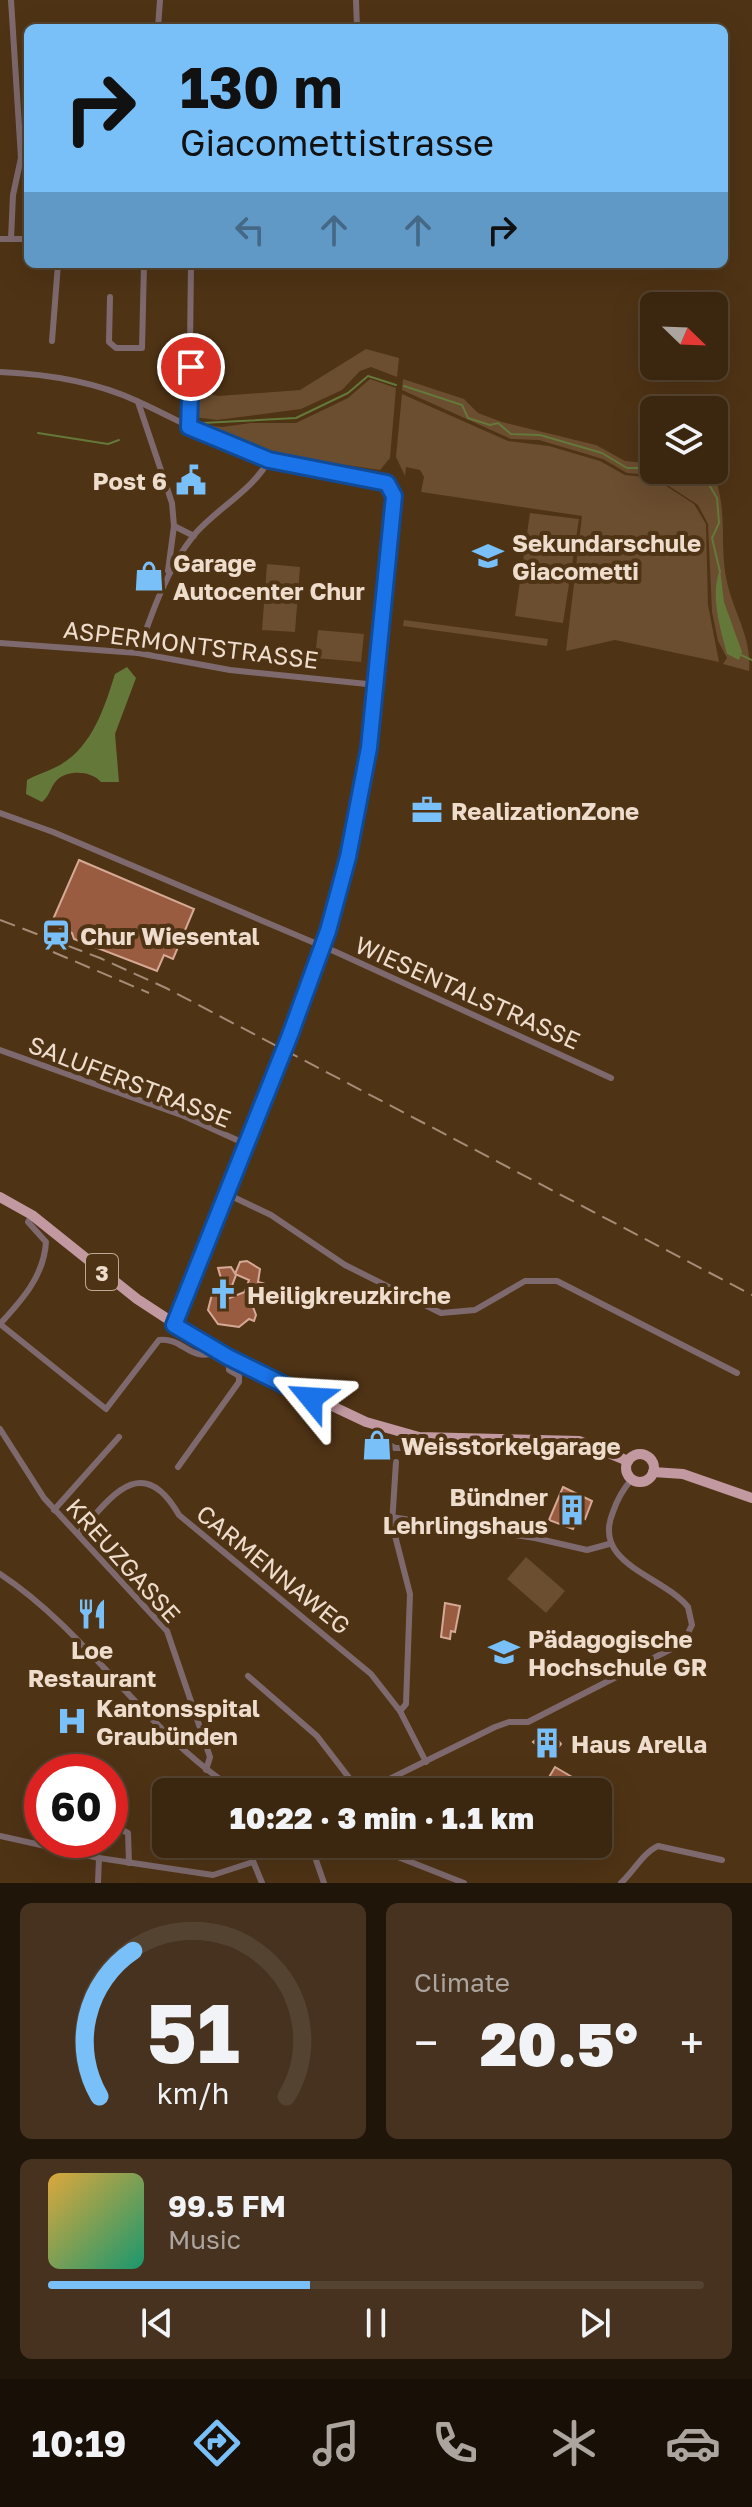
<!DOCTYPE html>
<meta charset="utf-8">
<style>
:root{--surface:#3b2610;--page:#46321e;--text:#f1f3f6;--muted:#aca59f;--line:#544330;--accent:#79bff8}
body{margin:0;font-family:"Golos Text",sans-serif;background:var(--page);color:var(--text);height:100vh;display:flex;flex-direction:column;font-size:30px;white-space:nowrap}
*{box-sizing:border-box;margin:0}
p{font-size:26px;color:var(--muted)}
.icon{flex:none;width:44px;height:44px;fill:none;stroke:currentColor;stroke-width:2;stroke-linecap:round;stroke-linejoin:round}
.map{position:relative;height:1883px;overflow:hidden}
.panel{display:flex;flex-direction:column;gap:20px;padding:20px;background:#201509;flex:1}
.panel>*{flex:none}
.banner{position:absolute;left:24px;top:24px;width:704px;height:244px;border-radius:12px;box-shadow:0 8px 32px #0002,0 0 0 2px var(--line);background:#79bff8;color:#111;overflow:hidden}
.needle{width:52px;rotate:113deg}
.controls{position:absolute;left:640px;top:292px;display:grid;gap:16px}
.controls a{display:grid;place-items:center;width:88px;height:88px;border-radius:12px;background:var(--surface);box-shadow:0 8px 32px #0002,0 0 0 2px var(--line);font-size:40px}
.speed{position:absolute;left:24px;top:1754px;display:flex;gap:16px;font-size:40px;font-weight:700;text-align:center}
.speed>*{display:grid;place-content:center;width:104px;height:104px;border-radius:50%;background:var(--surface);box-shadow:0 8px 32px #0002,0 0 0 2px var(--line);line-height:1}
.speed .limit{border:12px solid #d22;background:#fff;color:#111}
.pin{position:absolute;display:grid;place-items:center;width:68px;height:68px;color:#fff;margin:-34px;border:4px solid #fff;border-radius:50%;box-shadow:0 2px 8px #0007}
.me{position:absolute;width:88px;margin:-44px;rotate:297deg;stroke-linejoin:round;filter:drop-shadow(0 0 6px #0008)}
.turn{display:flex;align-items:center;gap:28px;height:168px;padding:0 24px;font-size:36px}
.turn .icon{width:104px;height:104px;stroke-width:2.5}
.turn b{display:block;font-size:56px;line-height:68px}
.lanes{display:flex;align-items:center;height:76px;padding:0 24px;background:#0003;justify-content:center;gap:40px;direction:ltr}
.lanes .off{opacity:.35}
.big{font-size:60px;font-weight:800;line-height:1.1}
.panel .card{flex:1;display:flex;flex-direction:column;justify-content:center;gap:12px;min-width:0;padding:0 28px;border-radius:12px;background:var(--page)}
.panel .dial{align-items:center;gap:0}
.dial svg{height:208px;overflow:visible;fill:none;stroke:var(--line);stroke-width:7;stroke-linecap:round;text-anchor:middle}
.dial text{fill:var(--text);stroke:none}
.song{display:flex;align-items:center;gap:24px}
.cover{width:96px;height:96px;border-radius:12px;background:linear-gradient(135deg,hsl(40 70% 55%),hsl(160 70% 35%))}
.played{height:8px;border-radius:4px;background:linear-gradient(90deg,var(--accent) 40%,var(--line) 40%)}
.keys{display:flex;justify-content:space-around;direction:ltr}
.heat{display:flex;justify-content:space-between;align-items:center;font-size:44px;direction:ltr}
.panel .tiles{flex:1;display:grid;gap:20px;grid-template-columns:1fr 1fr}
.card:last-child{grid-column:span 2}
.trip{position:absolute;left:152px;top:1778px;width:460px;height:80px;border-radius:12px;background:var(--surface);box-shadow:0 8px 32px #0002,0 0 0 2px var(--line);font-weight:800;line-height:80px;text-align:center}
.dock{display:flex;height:128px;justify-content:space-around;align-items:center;background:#180f06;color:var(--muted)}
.dock .icon{width:56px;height:56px}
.dock .on{color:var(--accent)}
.dock b{font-size:36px;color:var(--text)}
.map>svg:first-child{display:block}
</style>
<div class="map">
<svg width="752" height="1883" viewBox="0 0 752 1883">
<rect width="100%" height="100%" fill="#4f3315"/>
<g fill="#6b4d2f">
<polygon points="366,349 399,358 397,377 371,367 360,371 342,390 301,409 217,420 195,417 198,392 219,396 300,390"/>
<polygon points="370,379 396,388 390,458 380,470 277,455 198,424 222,427 251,423 296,423 348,398"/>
<path d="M403 379 464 399 478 413 502 422 596 445 625 461 654 464V470H676L715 478C728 512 719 547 727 582 734 614 752 637 749 671L723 664 727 658 718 641 712 612 708 524 698 505 652 475 627 473 603 459 539 440 511 439 402 390Z"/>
<polygon points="402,394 508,441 549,446 600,461 625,475 654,478 694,504 706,524 708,605 719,662 615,640 566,651 582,516 421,492 424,477 420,470 406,467 405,476 396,457"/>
<polygon points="530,513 579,519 563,623 515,616"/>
<polygon points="267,564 300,567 295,632 262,630"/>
<polygon points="404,620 548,639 547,646 403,626"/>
<polygon points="318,630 364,634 361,662 315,658"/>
<polygon points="526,1557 565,1591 546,1613 507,1579"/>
</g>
<g fill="#64783a">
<path d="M720 569 724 602 742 652 739 660 727 654C720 627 710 596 720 569Z"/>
<path d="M127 667 136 678 115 734 119 782H101C92 771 68 769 57 780 50 787 50 796 42 802L26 794 27 780C36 775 46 772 56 767 91 750 104 709 115 674Z"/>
</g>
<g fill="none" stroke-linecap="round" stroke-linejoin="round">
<g stroke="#64783a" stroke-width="2">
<polyline points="404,386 462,405 468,418 490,425 498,423 511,434 540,435 602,453 627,468 654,468"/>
<polyline points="202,423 296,418 348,393 368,376 396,385"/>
<polyline points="38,433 108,444 119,440"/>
<polyline points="663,470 680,478 708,483 717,498 719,523 712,538 720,572"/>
<polyline points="739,654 752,660"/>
</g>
</g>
<g fill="#9a5c40" stroke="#d5a996" stroke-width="2">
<polygon points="79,860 194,909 173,959 164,955 157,971 74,939 72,933 51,924"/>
<polygon points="247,1261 260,1269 258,1282 262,1283 245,1291 249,1280 235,1274 240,1262"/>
<polygon points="231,1267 236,1275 227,1299 247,1291 256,1315 254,1321 249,1319 239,1327 218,1324 208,1310 213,1290 222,1282 218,1268"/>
<polygon points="563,1487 592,1501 585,1519 579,1516 573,1529 549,1520"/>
<polygon points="445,1603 460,1606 455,1632 451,1631 450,1639 441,1637"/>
<polygon points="549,1729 561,1744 551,1756 533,1742"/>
<polygon points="555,1767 572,1777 559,1792 545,1784"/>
</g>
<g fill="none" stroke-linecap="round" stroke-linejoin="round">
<g stroke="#7e6a6e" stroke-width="6">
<polyline points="11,0 21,158 13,195 11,239"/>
<polyline points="356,0 357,28"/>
<polyline points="158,28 160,0"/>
<polyline points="0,239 28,239"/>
<polyline points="110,297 109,342 116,348 142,348 144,264"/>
<polyline points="52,341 58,264"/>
<path d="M0 372C47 374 94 381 137 401 183 422 227 449 277 462 299 468 384 475 394 491L376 695 365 773 348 857 328 931 290 1035 174 1325"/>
<polyline points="138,402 172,503 174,526 168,571"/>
<polyline points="189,427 191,264"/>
<polyline points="174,526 194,536"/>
<polyline points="0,643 138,653 230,670 377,685"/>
<path d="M138 653C152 612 167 569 194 535 216 509 253 490 269 460"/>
<polyline points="0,813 53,832 336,952 611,1078"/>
<polyline points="0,1050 184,1116 248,1145"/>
<polyline points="229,1195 271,1215 345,1265 441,1313 475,1310 525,1281 557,1281 737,1373"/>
<path d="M0 1324 106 1409 159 1340C184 1337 189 1363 218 1352"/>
<path d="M0 1324C22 1300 44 1276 46 1242L28 1222 32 1215"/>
<polyline points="377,1426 378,1439 395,1448 414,1448 419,1437"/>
<polyline points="0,1429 44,1498 167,1631 210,1757 206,1770"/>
<polyline points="396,1462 392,1524 410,1594 406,1704 400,1711"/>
<polyline points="178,1467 239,1382 239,1376 229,1370 228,1357"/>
<polyline points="54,1510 119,1437"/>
<polyline points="391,1517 535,1538 587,1550 609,1544"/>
<path d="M78 1534C110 1498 142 1450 179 1515L371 1674 400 1711 426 1762"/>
<path d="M0 1574C91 1634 147 1735 239 1792"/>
<polyline points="248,1676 317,1736 360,1792"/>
<path d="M363 1792 495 1727 509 1722H528L683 1643 692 1625 688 1607C662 1575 591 1564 613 1512 617 1500 623 1489 632 1479"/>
<polyline points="110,1824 128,1833 129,1863"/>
<polyline points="0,1836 99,1858 213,1875 253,1862"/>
<polyline points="246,1844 262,1883"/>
<polyline points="317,1844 316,1860 324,1883"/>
<polyline points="365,1844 464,1883"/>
<polyline points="98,1883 99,1858"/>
<path d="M621 1883C633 1872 644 1852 658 1846L722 1860"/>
</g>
<g stroke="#c299a1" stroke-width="10">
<polyline points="0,1197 32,1215 137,1299 218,1352 366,1422 419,1437 579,1441 628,1461"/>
<circle cx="640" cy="1468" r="14"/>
<polyline points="653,1472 683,1474 752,1498"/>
</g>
<g stroke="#a48d77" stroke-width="2" stroke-dasharray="16 8" stroke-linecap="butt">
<polyline points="0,920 100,958 166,988 752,1295"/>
<polyline points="53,952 149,993"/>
</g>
</g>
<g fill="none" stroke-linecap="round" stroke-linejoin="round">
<g stroke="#114b97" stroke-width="20">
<polyline id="route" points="191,367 189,427 269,460 387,483 394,496 369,748 348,857 328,931 290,1035 174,1325 228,1357 311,1398"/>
</g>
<use href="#route" stroke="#1a73e8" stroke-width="14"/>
</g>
<defs>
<g id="civic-bare" transform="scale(2.4)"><path d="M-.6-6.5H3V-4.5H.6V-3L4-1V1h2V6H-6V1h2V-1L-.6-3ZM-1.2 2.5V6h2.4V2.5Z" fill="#79bff8" stroke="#4f3315" stroke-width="2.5" paint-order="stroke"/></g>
<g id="school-bare" transform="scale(2.4)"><path d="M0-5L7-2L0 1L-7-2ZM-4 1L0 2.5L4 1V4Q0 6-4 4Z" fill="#79bff8" stroke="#4f3315" stroke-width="2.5" paint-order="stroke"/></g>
<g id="shop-bare" transform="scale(2.4)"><path d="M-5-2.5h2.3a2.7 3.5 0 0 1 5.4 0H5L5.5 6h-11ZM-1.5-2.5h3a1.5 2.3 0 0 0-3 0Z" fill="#79bff8" stroke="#4f3315" stroke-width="2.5" paint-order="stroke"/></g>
<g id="office-bare" transform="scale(2.4)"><path d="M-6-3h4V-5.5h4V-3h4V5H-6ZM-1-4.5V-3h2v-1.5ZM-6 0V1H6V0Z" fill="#79bff8" stroke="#4f3315" stroke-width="2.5" paint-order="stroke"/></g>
<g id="station-bare" transform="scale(2.4)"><path d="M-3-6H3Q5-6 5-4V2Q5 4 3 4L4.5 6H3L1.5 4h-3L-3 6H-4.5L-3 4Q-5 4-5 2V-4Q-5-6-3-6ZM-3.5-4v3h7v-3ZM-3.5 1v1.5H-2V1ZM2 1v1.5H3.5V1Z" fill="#79bff8" stroke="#4f3315" stroke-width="2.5" paint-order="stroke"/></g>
<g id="church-bare" transform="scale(2.4)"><path d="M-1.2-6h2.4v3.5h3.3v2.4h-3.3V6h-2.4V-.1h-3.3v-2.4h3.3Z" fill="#79bff8" stroke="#4f3315" stroke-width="2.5" paint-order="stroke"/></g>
<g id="building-bare" transform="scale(2.4)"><path d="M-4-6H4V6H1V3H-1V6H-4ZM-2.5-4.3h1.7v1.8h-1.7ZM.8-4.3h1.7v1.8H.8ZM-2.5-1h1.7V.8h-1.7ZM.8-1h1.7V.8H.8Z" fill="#79bff8" stroke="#4f3315" stroke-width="2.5" paint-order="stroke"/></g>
<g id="restaurant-bare" transform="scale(2.4)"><path d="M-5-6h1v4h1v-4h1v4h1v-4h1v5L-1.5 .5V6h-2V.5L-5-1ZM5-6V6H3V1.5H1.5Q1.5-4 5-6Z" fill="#79bff8" stroke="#4f3315" stroke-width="2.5" paint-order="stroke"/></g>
<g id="university-bare" transform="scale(2.4)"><path d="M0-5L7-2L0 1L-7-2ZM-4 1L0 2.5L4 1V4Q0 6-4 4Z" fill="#79bff8" stroke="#4f3315" stroke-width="2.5" paint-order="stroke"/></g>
<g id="hospital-bare" transform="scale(2.4)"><path d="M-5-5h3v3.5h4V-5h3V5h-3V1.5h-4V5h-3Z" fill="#79bff8" stroke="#4f3315" stroke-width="2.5" paint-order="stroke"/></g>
</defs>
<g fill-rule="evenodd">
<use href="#civic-bare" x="191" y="480"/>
<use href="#school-bare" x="488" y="556"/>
<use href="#shop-bare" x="149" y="576"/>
<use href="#office-bare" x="427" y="810"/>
<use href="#station-bare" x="56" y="935"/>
<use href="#church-bare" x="223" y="1294"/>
<use href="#shop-bare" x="377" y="1445"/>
<use href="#building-bare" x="572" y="1510"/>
<use href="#restaurant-bare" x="92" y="1614"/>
<use href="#university-bare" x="504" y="1652"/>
<use href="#hospital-bare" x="72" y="1721"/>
<use href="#building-bare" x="547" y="1743"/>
</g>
<g text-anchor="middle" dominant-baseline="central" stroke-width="8" stroke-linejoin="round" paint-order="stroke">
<rect fill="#4f3315" stroke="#bea995" stroke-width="2" x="86" y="1254" width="32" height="36" rx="6"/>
<g font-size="22" font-weight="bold" fill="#eedccc">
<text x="102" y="1272">3</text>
</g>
<g font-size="24" font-weight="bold" fill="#eedccc" stroke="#4f3315" text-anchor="start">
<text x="167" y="480" text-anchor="end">Post 6</text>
<text x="512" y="542">Sekundarschule<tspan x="512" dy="28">Giacometti</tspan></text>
<text x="173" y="562">Garage<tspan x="173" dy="28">Autocenter Chur</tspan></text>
<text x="451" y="810">RealizationZone</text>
<text x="80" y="935">Chur Wiesental</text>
<text x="247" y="1294">Heiligkreuzkirche</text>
<text x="401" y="1445">Weisstorkelgarage</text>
<text x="548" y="1496" text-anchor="end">Bündner<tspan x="548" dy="28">Lehrlingshaus</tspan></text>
<text x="528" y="1638">Pädagogische<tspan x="528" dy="28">Hochschule GR</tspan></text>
<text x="92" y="1649" text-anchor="middle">Loe<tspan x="92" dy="28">Restaurant</tspan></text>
<text x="96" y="1707">Kantonsspital<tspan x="96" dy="28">Graubünden</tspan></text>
<text x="571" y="1743">Haus Arella</text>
</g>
<g font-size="24" fill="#eedccc" stroke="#4f3315">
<text transform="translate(191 644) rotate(7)">ASPERMONTSTRASSE</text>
<text transform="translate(468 992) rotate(24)">WIESENTALSTRASSE</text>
<text transform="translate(130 1081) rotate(21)">SALUFERSTRASSE</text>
<text transform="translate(124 1560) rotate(48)">KREUZGASSE</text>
<text transform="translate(274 1569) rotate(39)">CARMENNAWEG</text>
</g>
</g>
</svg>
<div class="controls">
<a><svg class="needle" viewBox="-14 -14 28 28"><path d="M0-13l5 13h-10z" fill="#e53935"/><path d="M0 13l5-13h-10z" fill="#aca59f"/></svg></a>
<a><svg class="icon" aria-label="layers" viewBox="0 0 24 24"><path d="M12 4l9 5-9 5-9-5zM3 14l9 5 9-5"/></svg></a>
</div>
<div class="speed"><div class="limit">60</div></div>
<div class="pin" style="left:191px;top:367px;background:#d93025"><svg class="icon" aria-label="arrive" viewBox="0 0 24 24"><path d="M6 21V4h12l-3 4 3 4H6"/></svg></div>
<svg class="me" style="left:311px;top:1398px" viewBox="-20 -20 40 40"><path d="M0-17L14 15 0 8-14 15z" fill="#1a73e8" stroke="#fff" stroke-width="4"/></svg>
<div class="trip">10:22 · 3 min · 1.1 km</div>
<div class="banner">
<div class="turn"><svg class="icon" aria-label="right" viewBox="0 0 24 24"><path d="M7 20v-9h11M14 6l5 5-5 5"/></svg><div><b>130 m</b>Giacomettistrasse</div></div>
<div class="lanes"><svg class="icon off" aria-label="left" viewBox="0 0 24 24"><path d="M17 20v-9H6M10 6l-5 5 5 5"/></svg><svg class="icon off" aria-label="ahead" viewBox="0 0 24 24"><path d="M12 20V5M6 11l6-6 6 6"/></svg><svg class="icon off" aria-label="ahead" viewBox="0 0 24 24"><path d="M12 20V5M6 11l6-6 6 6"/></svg><svg class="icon" aria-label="right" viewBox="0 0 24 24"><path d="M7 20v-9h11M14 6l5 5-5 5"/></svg></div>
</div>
</div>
<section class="panel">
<div class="tiles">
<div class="card dial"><svg viewBox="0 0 100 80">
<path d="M14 69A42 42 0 1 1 86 69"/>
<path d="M14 69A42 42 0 0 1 27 13" stroke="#79bff8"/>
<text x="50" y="56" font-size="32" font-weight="700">51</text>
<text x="50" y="72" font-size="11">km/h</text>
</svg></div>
<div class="card"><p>Climate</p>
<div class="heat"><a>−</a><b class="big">20.5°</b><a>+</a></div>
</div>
<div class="card">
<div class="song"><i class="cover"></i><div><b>99.5 FM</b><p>Music</p></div></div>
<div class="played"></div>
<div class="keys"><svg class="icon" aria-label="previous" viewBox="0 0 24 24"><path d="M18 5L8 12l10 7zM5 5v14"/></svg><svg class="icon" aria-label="pause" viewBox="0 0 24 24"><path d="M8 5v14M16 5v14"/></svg><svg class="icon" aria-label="next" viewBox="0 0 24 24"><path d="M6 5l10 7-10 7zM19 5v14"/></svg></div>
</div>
</div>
</section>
<nav class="dock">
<b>10:19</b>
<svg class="icon on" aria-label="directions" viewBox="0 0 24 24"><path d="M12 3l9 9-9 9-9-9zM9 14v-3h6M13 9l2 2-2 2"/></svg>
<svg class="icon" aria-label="music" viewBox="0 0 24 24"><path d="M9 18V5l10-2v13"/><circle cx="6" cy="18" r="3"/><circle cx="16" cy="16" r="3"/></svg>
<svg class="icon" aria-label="phone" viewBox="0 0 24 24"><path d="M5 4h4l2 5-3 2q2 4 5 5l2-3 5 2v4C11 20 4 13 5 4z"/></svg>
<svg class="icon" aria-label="climate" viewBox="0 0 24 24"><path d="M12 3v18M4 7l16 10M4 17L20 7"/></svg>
<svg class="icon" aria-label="car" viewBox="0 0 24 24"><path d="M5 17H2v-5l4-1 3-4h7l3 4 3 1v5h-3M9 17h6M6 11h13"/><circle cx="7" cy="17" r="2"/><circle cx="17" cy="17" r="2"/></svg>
</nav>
